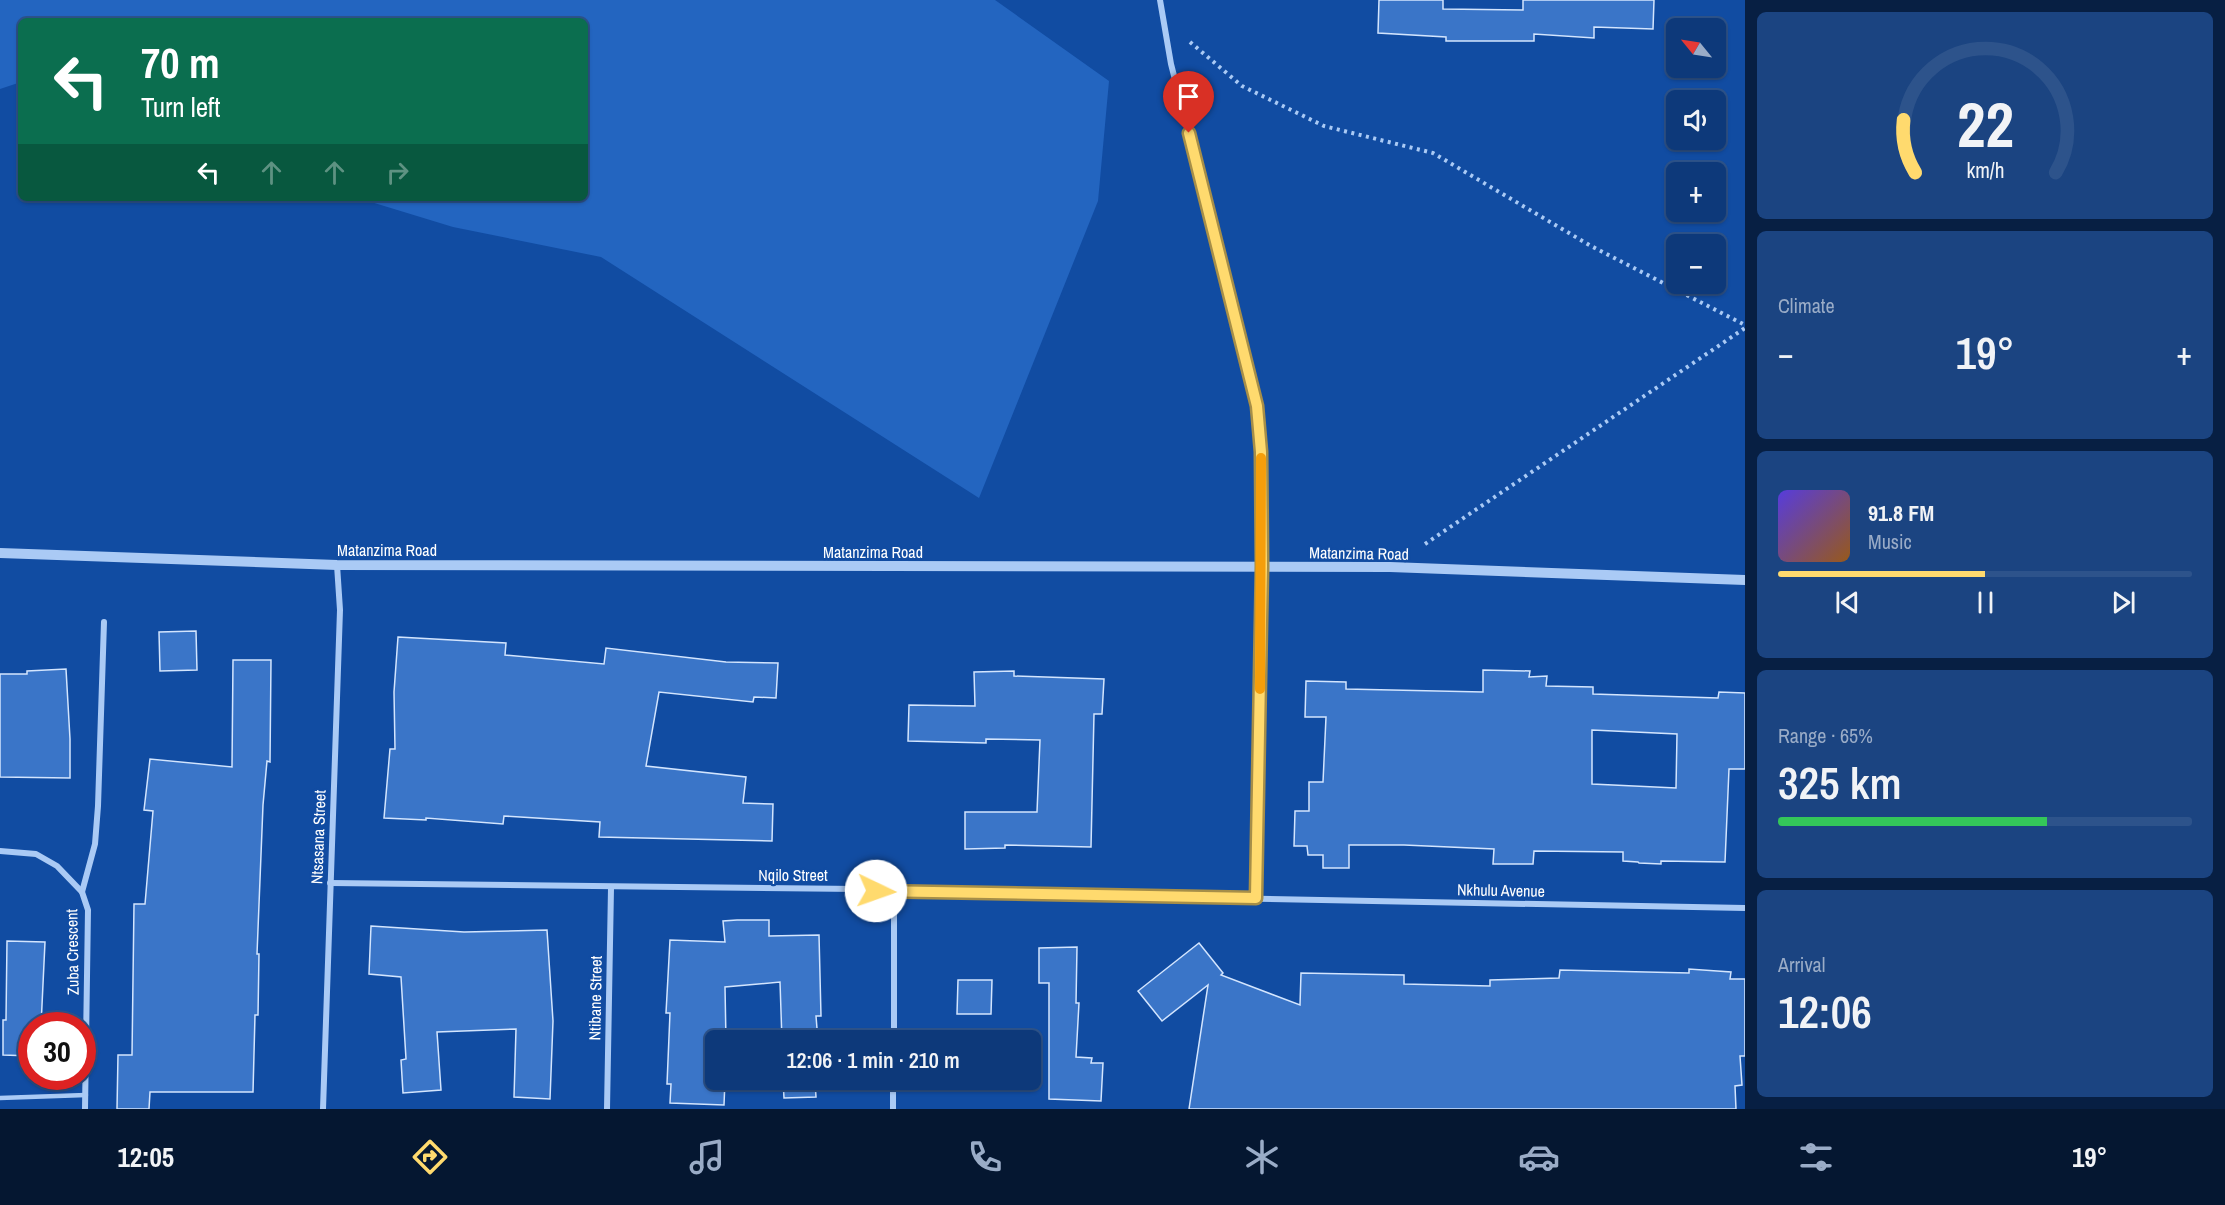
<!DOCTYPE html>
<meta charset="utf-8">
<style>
:root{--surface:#0d397a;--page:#1b4481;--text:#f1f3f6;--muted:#9aacc7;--line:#2d538b;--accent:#ffda6e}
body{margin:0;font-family:"Archivo Narrow",sans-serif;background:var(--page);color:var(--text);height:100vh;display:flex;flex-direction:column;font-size:22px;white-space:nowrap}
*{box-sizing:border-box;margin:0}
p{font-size:20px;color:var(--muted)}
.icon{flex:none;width:33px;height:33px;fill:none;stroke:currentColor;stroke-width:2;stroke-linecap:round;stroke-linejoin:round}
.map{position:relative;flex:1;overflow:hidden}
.side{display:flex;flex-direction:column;gap:12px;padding:12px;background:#071f43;width:480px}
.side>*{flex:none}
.banner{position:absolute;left:18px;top:18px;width:570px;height:183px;border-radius:9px;box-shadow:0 2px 4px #0004,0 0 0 2px var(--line);background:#0b6e4f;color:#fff;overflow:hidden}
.needle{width:39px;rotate:300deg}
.tools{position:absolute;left:1666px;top:18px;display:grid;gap:12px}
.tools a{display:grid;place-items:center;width:60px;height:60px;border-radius:9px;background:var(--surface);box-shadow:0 2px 4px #0004,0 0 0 2px var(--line);font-size:30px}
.speed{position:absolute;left:18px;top:1012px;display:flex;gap:12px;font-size:30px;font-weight:700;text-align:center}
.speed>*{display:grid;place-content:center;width:78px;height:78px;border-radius:50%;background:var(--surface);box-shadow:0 2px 4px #0004,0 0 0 2px var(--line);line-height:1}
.speed .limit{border:9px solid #d22;background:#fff;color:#111}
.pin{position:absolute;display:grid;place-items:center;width:51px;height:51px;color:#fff;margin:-62px -26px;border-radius:50% 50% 50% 0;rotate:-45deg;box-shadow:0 0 6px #0007}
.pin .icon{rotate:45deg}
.me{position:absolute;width:66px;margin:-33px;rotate:93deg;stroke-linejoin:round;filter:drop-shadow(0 0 4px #0008)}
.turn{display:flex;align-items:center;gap:21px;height:126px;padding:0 24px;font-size:27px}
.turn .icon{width:78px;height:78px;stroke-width:2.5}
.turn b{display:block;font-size:42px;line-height:51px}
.lanes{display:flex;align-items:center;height:57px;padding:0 24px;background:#0003;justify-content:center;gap:30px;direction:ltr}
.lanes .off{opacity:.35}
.big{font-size:45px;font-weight:600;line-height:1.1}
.side .tile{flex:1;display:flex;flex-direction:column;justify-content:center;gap:9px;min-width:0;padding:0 21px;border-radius:9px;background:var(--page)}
.side .dial{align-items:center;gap:0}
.dial svg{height:156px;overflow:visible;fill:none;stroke:var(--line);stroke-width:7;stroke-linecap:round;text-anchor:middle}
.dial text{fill:var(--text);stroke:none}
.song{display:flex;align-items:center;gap:18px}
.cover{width:72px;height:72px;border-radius:9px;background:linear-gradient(135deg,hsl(250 70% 55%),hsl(30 70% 35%))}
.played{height:6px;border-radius:3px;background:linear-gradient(90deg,var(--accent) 50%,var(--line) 50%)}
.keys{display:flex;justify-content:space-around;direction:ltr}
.heat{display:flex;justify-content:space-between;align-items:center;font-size:33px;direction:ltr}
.charge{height:9px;border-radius:4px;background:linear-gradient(90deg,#34c759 65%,var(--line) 0)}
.trip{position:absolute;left:705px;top:1030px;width:336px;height:60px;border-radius:9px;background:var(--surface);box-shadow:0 2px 4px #0004,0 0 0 2px var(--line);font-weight:600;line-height:60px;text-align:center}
.tabs{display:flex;height:96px;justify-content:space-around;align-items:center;background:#051731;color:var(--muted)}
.tabs .icon{width:42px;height:42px}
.tabs .current{color:var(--accent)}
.tabs b{font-size:27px;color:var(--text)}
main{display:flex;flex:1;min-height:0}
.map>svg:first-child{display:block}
</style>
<main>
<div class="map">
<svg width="1745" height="1109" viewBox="0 0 1745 1109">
<rect width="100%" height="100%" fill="#114ca2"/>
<polygon fill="#2365c0" points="0,0 995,0 1109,81 1098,201 979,498 601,257 453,227 358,198 585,198 585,21 21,21 21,82 0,89"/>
<g fill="#3a75c8" stroke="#d3e5fe" stroke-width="1.5" fill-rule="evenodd">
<polygon points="1379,0 1443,0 1443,9 1523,10 1523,0 1654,0 1653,29 1594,27 1594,38 1534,34 1534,41 1446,41 1446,37 1378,33"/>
<polygon points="196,631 197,670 160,671 159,632"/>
<polygon points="398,637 506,643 505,655 604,664 606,648 726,662 778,663 776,698 754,697 753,702 659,692 646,766 746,777 743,803 773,804 772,841 599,837 600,822 504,816 503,824 426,818 426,820 384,818 390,749 395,749 394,692"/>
<polygon points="233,660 271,660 270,762 267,761 263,805 257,954 259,954 258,1015 255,1015 253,1092 150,1092 149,1109 117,1109 118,1055 132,1055 134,904 145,904 153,811 144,810 150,759 232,767"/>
<polygon points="66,669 70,739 70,778 0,777 0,674 27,674 27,671"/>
<path d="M1483 670 1530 671 1529 677 1547 676 1546 686 1593 687V694L1718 698 1719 692 1745 693V769H1729L1725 862 1661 861V864L1639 863 1638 862 1623 861V852L1534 851 1533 864H1493L1494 849 1404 845H1349V868H1323V855H1308L1307 846H1294L1295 811H1309V782H1323L1326 717H1305L1306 681 1346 682V689L1483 692ZM1592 730 1677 734 1676 788 1592 784Z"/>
<polygon points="1014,671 1014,676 1104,679 1102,714 1094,714 1091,847 1005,845 1005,848 965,849 965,812 1037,812 1040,740 986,739 986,743 908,741 909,705 975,706 974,672"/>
<polygon points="737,920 769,920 769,936 819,935 821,1016 816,1016 818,1041 782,1041 780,982 725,987 726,1041 716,1041 716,1080 725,1080 724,1105 670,1103 671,1084 667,1084 670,1013 666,1013 670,940 725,942 723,921"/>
<polygon points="371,926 464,932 547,930 553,1021 550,1099 514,1097 516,1029 437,1032 441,1090 403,1093 401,1060 406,1059 401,977 369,974"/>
<polygon points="7,941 45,942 41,1026 32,1026 32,1056 3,1055 3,1020 6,1020"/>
<polygon points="1199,943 1223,973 1221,975 1300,1005 1301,973 1404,975 1404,984 1490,986 1490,980 1559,978 1560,970 1689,973 1689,969 1731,972 1730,979 1745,979 1745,1056 1740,1056 1742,1085 1735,1086 1736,1109 1189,1109 1208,985 1162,1021 1138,991"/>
<polygon points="1077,947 1076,1003 1079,1003 1076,1057 1092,1058 1091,1063 1103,1063 1101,1101 1049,1099 1049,983 1039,983 1039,948"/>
<polygon points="958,980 992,980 991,1014 957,1014"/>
<polygon points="783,1080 819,1080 815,1081 816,1097 784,1098"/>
</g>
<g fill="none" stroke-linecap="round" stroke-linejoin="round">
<g stroke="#aacaf5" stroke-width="4" stroke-dasharray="3 4.5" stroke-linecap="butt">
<polyline points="1190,42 1242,86 1324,126 1433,153 1591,246 1745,325"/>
<polyline points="1425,544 1745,328"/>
</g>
<polyline stroke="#aacaf5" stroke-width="4.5" points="0,1098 86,1095"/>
<g stroke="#aacaf5" stroke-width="6">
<polyline points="1160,0 1171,64 1242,340 1257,406 1261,452 1262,566 1256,898"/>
<polyline points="0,851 36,854 57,866 82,892 88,910 85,1109"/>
<polyline points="330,883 858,889 894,892 1745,908"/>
<polyline points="82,892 95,844 98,806 104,622"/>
<polyline points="894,1041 894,892"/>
<polyline points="323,1109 340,610 337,565"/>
<polyline points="607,1109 611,888"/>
<polyline points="893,1109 893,1080"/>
</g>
<polyline stroke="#aacaf5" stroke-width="10" points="0,553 337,565 1390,567 1745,580"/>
</g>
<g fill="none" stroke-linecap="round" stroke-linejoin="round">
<g stroke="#a68e48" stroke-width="15">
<polyline id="route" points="876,891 1256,898 1262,566 1261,452 1257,406 1189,133"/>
</g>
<use href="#route" stroke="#ffda6e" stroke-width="10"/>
<polyline stroke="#f59e0b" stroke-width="10" points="1260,689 1261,458"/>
</g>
<g text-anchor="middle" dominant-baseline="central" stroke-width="4.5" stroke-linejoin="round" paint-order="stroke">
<g font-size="16" fill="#fff" stroke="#114ca2">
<text x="387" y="550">Matanzima Road</text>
<text x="873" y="552">Matanzima Road</text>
<text transform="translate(1359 553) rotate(1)">Matanzima Road</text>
<text transform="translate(318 837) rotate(-88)">Ntsasana Street</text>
<text x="793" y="875">Nqilo Street</text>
<text transform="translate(1501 890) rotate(1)">Nkhulu Avenue</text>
<text transform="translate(72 952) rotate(-91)">Zuba Crescent</text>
<text transform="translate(595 998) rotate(-89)">Ntibane Street</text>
</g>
</g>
</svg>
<div class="tools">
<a><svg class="needle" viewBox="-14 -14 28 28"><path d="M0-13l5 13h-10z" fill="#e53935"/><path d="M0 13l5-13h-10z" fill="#9aacc7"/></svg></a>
<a><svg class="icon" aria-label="sound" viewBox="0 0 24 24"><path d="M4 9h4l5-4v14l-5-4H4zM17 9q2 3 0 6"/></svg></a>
<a>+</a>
<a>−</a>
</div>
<div class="speed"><div class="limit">30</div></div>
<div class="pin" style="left:1189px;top:133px;background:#d93025"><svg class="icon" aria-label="arrive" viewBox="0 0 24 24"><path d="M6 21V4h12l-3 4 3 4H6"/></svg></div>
<svg class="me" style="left:876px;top:891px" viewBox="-20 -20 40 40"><circle r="19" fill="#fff"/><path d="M0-13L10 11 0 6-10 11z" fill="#ffda6e"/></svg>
<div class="trip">12:06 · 1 min · 210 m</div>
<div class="banner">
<div class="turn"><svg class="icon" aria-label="left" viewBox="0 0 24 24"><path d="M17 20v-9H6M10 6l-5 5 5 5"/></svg><div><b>70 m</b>Turn left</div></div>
<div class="lanes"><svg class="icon" aria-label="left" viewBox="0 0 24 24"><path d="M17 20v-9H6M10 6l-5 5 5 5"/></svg><svg class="icon off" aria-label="ahead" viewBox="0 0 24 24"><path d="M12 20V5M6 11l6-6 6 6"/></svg><svg class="icon off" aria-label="ahead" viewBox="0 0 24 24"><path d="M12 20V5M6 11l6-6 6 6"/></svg><svg class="icon off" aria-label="right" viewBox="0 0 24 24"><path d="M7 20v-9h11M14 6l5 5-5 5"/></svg></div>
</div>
</div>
<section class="side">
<div class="tile dial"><svg viewBox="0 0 100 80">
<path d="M14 69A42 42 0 1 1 86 69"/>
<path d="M14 69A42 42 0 0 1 8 42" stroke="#ffda6e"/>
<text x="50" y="56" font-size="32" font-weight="700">22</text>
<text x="50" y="72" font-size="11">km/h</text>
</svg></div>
<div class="tile"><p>Climate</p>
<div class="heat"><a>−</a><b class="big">19°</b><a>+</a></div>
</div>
<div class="tile">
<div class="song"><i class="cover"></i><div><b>91.8 FM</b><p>Music</p></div></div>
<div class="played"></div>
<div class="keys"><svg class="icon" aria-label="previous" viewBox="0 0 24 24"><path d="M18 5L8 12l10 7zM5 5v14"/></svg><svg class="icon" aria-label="pause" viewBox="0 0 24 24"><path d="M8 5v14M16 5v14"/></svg><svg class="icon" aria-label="next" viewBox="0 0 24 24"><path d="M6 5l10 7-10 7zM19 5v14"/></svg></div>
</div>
<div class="tile"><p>Range · 65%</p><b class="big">325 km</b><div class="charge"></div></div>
<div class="tile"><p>Arrival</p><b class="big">12:06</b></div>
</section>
</main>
<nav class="tabs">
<b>12:05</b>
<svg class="icon current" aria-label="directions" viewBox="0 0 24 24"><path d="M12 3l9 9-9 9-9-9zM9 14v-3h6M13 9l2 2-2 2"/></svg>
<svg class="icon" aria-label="music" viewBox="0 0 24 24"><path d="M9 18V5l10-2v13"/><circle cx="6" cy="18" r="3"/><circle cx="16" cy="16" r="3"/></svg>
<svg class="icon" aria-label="phone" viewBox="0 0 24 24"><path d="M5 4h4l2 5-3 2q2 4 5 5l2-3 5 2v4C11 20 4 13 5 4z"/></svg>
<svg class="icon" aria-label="climate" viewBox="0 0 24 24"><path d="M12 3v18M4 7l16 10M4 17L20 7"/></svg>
<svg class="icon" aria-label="car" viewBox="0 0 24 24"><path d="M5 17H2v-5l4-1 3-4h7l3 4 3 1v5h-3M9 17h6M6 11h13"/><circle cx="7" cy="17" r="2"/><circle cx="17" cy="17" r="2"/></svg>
<svg class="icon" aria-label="filters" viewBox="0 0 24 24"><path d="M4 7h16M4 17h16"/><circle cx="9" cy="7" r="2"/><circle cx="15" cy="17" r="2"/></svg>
<b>19°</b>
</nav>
